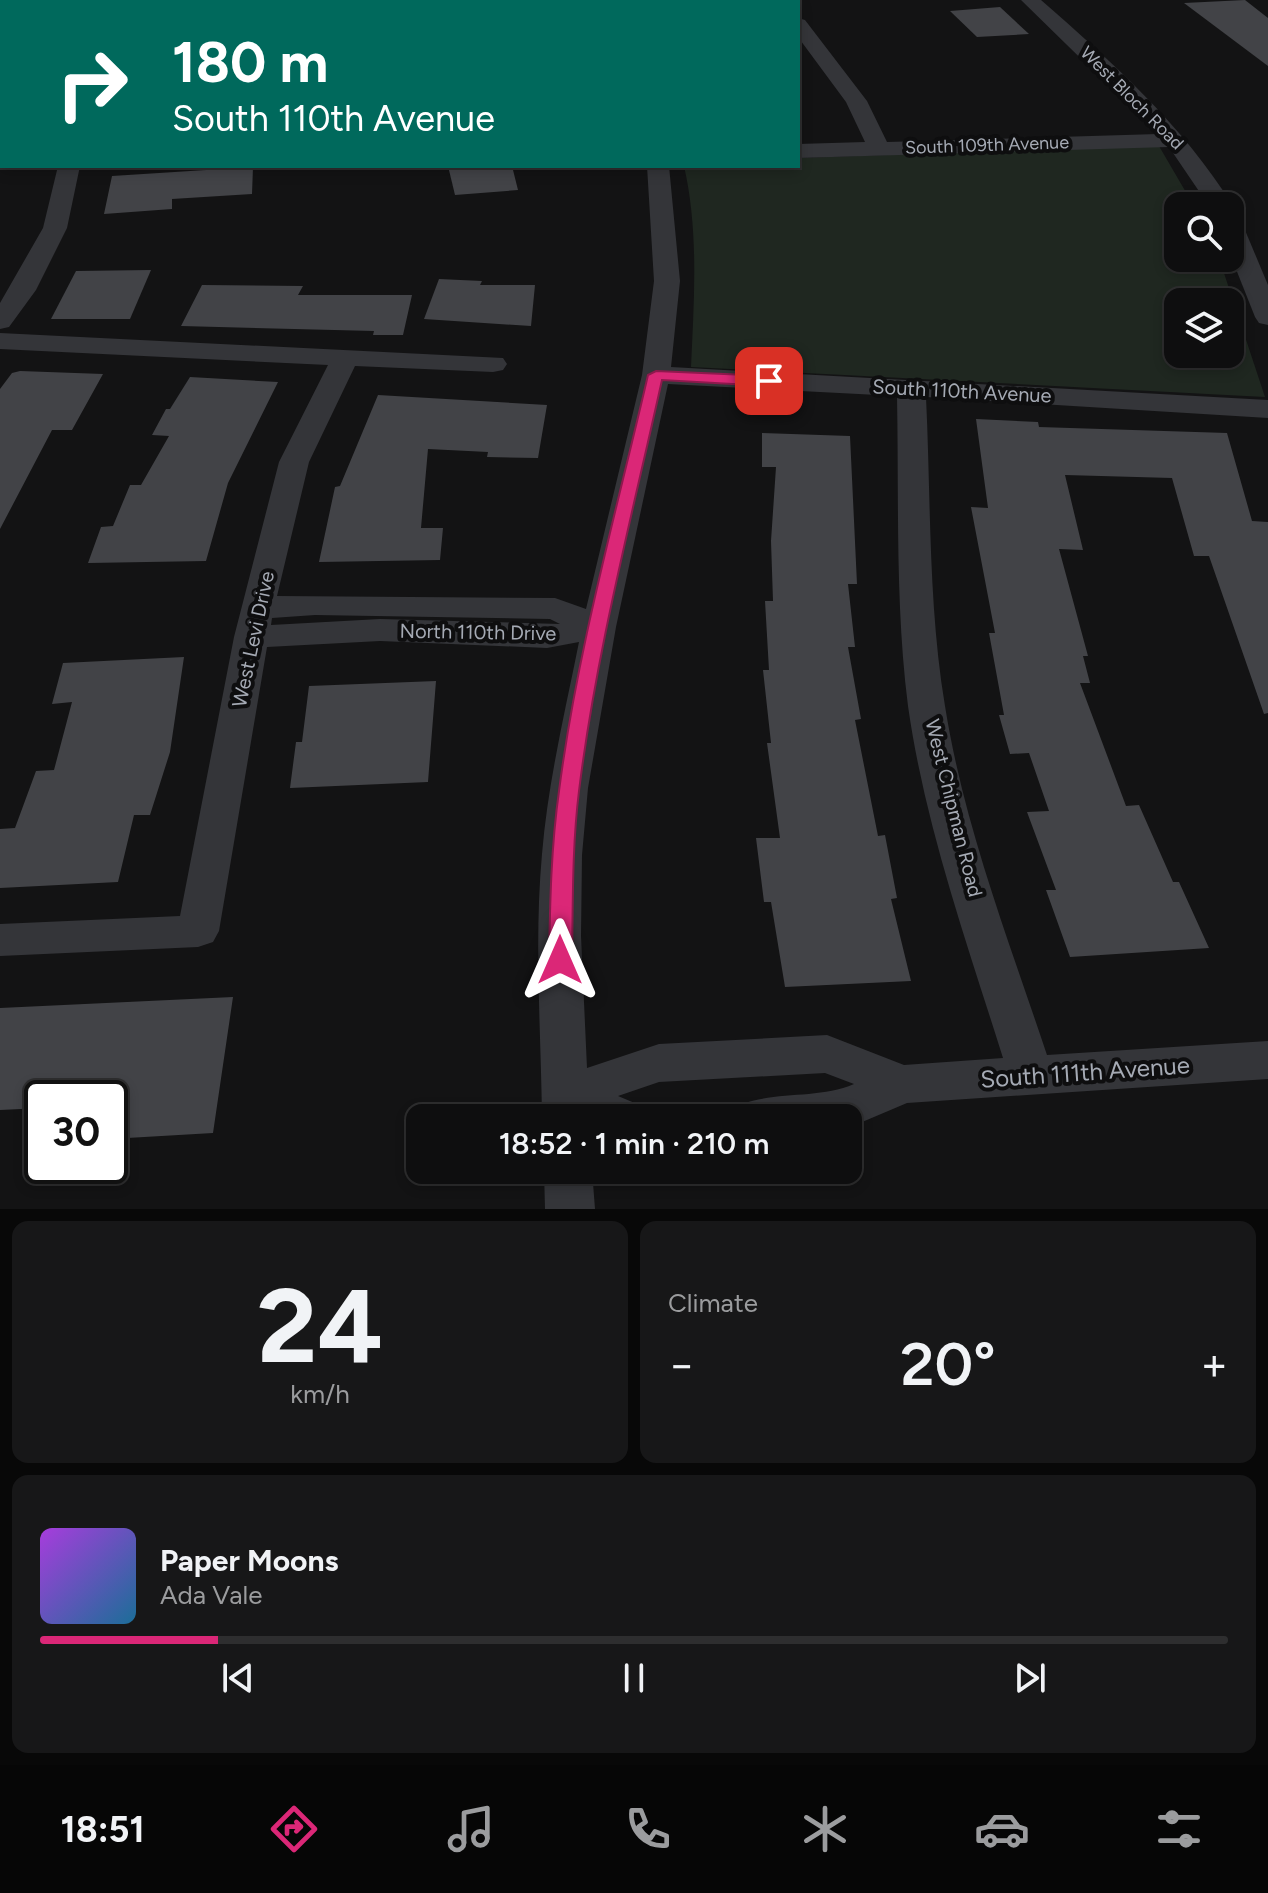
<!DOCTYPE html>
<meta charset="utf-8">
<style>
:root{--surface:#0e0e0f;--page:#171718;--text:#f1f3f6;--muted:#9b9c9e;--line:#2e2e2f;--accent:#db2777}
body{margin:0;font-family:Figtree,sans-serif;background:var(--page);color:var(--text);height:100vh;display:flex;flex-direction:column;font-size:30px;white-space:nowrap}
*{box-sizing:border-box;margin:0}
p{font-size:26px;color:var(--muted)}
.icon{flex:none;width:44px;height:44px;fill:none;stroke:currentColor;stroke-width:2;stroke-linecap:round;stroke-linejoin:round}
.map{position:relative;height:1209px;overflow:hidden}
.drawer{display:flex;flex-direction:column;gap:12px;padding:12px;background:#080808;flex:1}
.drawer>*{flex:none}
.top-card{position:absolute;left:0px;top:0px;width:800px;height:168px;box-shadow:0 4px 12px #0003,0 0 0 2px var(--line);background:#00695c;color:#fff;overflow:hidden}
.controls{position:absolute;left:1164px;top:192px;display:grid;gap:16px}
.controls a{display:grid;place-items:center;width:80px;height:80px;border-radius:16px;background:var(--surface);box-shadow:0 4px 12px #0003,0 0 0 2px var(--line);font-size:40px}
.speed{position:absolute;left:24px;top:1080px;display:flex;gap:16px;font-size:40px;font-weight:700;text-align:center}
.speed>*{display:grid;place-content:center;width:104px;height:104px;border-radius:50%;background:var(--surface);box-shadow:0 4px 12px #0003,0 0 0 2px var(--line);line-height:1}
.speed .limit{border:4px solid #111;border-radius:12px;background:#fff;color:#111}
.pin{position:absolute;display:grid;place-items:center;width:68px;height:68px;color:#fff;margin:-34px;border-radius:16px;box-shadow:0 4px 12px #0006}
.me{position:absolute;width:88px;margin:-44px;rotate:0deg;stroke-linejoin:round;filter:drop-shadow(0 0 6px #0008)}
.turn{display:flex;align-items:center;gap:28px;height:168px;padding:0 40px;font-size:36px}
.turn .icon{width:104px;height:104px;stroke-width:2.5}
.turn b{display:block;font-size:56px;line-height:68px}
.big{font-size:60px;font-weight:600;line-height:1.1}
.drawer .card{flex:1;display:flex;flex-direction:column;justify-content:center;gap:12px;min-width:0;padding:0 28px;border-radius:16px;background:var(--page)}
.drawer .dial{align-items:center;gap:0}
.dial b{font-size:104px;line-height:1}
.song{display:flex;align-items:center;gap:24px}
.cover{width:96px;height:96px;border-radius:12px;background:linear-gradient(135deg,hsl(280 70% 55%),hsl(200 70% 35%))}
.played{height:8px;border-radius:4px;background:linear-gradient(90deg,var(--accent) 15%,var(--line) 15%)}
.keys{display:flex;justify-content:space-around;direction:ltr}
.heat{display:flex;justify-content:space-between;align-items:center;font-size:44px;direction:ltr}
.drawer .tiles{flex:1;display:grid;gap:12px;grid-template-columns:1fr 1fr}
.card:last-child{grid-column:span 2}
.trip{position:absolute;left:406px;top:1104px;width:456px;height:80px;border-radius:16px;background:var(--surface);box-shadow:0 4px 12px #0003,0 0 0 2px var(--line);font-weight:600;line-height:80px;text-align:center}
.tab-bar{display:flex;height:128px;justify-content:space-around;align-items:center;background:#060606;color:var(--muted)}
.tab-bar .icon{width:56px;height:56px}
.tab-bar .active{color:var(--accent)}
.tab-bar b{font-size:36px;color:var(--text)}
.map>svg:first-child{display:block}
</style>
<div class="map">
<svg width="1268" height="1209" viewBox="0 0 1268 1209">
<rect width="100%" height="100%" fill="#131314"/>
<path fill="#1f2720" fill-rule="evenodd" d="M1159 146 1194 206H1178V258H1219L1265 397 691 367C694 300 699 232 684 166H798V158ZM1178 302H1230V354H1178Z"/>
<g fill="#424347">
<polygon points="1245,0 1268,18 1268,66 1184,3"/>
<polygon points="1000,7 1029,34 977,37 950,11"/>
<polygon points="448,166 512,166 518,190 455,195"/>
<polygon points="253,167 252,194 172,199 172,209 104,214 112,176"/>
<polygon points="151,270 130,319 51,319 76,271"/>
<polygon points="439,279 482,281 480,285 535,285 531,326 424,319"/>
<polygon points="202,285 303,286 298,295 412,295 403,335 373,335 374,331 181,326"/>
<polygon points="20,371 103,374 72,430 52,430 0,529 0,389 12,373"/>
<polygon points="190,377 278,382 228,483 206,561 88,563 101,527 113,526 130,485 141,485 169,436 152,435 166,409 170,409"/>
<polygon points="378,395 547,405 538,458 487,457 488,452 428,449 421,528 443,528 440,560 319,562 335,487 340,486"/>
<polygon points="976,419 1038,422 1039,427 1227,433 1252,521 1268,522 1268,713 1264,714 1209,556 1194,556 1172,478 1065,475 1083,550 1059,549 1088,656 1083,656 1090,683 1080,683 1126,806 1139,805 1173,882 1179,882 1209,948 1070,957 1046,890 1056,890 1027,812 1049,811 1029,753 1010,754 999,715 1004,715 989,633 995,633 971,507 988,508"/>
<polygon points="762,433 850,436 857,584 848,584 855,647 848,647 861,719 855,720 878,836 885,835 897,898 891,899 911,981 785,987 771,902 764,902 756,838 780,838 767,743 771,743 763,670 769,670 765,601 773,601 771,541 776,467 762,467"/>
<polygon points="184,657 170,752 150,815 134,815 118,882 0,888 0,829 15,828 36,771 54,770 72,702 52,704 63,663"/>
<polygon points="436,681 428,782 290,788 296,742 302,742 309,686"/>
<polygon points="233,997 213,1133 110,1139 110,1098 42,1098 42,1108 0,1110 0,1008"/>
</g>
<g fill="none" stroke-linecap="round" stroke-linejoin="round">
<g fill="#343539" fill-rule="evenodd">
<rect x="349" y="0" width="18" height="2"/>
<polygon points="585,0 603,0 604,2 586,2"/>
<polygon points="774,0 792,0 793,2 775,2"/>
<path d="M1021 0H1041C1113 63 1182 124 1233 206L1230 210V206H1209L1169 147 798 158V144L865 142 846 102 798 37V18L805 20 867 101 887 142 1158 134Z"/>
<polygon points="58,166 80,166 67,228 36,290 9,327 0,329 0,303 43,228"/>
<path d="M647 166H669L680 281 671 367 1268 400V418L926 397C931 500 928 604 945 706 964 826 1009 941 1047 1055L1268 1041V1079L907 1103 848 1128V1118H735L742 1104C778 1091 819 1099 854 1084L825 1073 659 1082 618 1096 637 1104 644 1118H542C541 1031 534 941 542 854 548 782 565 712 579 642L547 648 380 641 267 647 219 931 213 942 198 947 0 956V924L180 916 234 637 279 462 328 365 0 349V333L503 358 507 364 503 370 493 372 355 366 309 462 277 596 555 598 586 609 642 375 654 281ZM668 384 897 396C899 499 895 603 908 706 925 826 967 943 1003 1058L904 1065 827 1035 659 1044 587 1068 581 936 582 855 588 788 616 627ZM315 615 550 619 560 624 380 619 271 625 272 618Z"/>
<polygon points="1230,216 1242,223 1268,285 1268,325 1259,323 1255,317 1230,254"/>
<polygon points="544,1170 592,1170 595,1209 545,1209"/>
</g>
</g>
<path fill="#db2777" stroke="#8e194d" stroke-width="2" d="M656 371 769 376 777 381 769 386 662 380C632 516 596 653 579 791 572 847 573 904 572 960L569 967H552L549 960C550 904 551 847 559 791 577 651 616 513 648 375Z"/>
<g text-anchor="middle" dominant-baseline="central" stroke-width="8" stroke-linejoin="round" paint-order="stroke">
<g font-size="18" fill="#a5aab4" stroke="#0e0e0f">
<text transform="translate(1132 98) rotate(45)">West Bloch Road</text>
<text transform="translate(987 145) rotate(-2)">South 109th Avenue</text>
</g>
<g font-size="20" fill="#a5aab4" stroke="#0e0e0f">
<text transform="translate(962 391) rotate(3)">South 110th Avenue</text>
<text transform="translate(478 632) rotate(1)">North 110th Drive</text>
<text transform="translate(253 639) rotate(-78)">West Levi Drive</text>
<text transform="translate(954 808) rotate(76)">West Chipman Road</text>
</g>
<g font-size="24" fill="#a5aab4" stroke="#0e0e0f">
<text transform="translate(1085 1072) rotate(-4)">South 111th Avenue</text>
</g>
</g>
</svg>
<div class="controls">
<a><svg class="icon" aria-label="search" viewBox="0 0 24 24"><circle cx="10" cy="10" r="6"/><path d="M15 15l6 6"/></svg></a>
<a><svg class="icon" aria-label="layers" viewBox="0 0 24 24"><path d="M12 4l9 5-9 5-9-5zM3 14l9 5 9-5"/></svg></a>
</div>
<div class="speed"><div class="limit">30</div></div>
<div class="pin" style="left:769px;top:381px;background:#d93025"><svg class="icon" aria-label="arrive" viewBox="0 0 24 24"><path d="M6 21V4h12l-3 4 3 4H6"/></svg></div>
<svg class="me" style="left:560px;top:960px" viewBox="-20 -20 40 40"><path d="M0-17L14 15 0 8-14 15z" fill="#db2777" stroke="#fff" stroke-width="4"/></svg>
<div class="trip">18:52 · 1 min · 210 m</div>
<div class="top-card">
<div class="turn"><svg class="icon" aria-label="right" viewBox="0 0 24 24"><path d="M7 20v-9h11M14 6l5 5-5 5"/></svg><div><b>180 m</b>South 110th Avenue</div></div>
</div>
</div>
<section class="drawer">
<div class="tiles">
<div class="card dial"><b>24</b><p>km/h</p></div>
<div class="card"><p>Climate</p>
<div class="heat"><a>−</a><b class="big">20°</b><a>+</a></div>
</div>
<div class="card">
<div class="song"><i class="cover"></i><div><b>Paper Moons</b><p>Ada Vale</p></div></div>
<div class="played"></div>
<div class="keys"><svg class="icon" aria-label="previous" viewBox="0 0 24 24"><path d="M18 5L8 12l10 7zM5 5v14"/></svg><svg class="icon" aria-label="pause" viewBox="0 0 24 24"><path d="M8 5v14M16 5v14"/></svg><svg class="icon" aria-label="next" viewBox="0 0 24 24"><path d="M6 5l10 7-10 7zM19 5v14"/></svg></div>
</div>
</div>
</section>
<nav class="tab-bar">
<b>18:51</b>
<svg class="icon active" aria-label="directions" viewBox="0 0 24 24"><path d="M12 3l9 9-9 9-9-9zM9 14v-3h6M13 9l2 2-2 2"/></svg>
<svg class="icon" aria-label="music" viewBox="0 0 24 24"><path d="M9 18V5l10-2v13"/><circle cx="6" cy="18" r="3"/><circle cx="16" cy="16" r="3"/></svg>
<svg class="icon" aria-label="phone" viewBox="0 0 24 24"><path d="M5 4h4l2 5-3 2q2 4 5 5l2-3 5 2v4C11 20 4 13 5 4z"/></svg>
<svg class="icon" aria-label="climate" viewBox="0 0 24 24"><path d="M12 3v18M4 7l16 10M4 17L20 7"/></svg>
<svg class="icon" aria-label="car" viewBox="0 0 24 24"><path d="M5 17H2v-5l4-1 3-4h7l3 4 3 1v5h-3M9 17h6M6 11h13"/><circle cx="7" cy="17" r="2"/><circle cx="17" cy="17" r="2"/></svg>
<svg class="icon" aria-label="filters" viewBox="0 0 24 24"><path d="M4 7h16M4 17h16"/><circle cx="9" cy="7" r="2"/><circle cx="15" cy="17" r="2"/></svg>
</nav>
